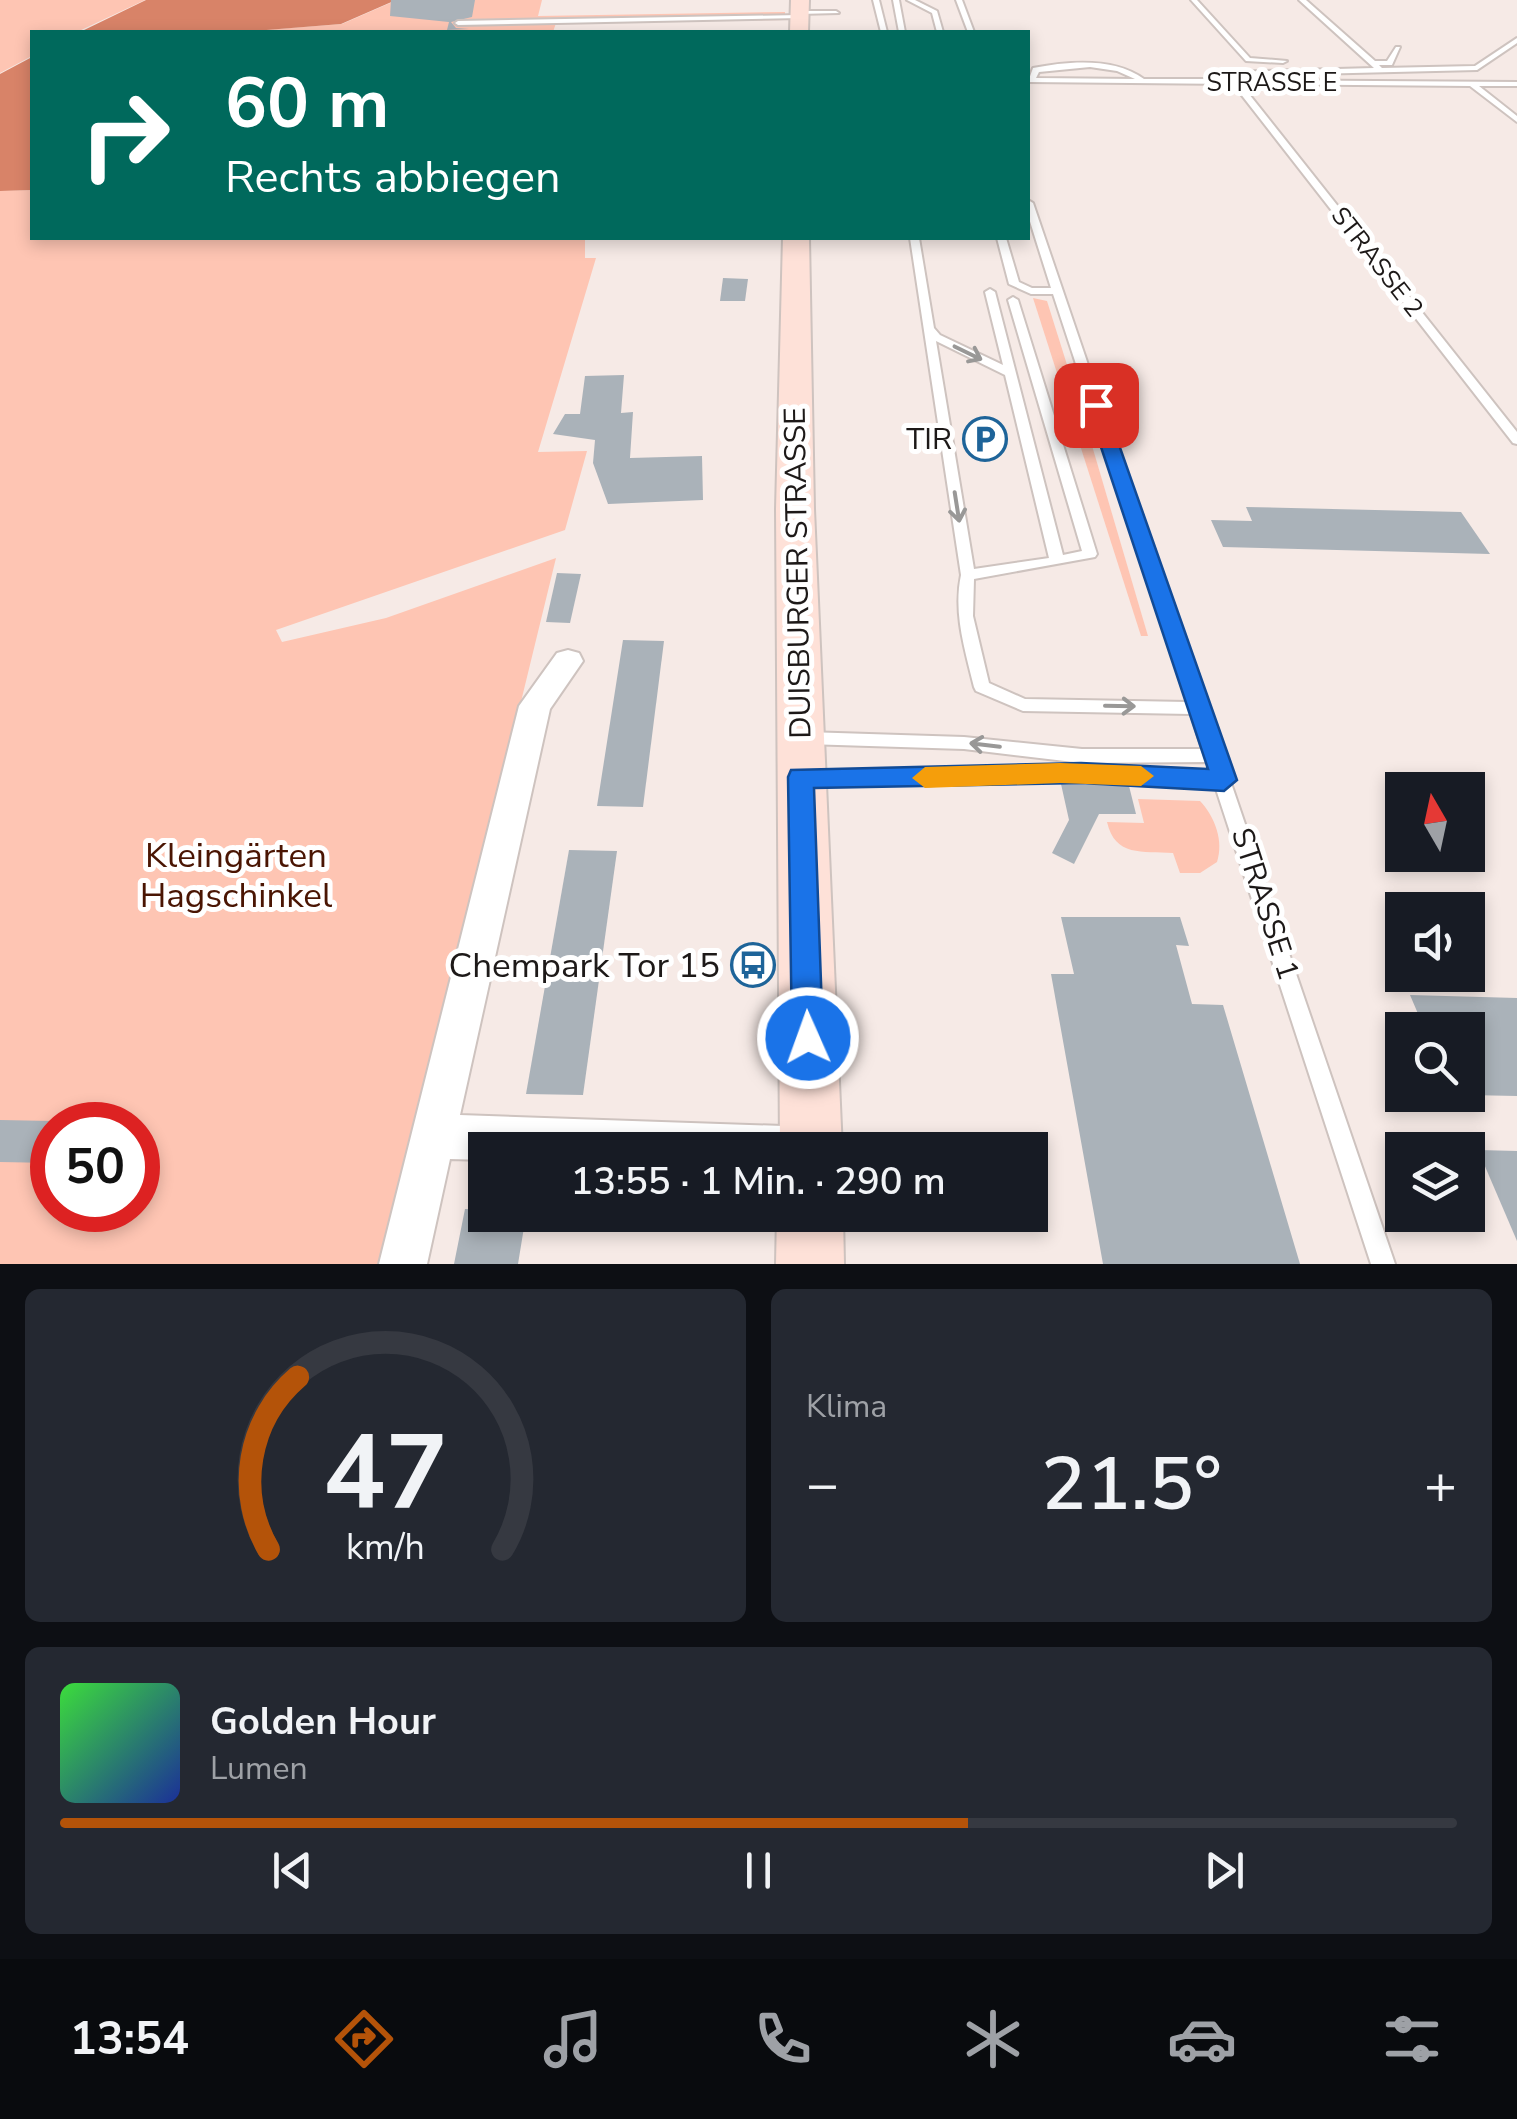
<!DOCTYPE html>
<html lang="de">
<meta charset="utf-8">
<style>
:root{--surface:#171b24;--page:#242831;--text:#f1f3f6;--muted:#9ea1a6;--line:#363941;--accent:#b45309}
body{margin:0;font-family:"Nunito Sans",sans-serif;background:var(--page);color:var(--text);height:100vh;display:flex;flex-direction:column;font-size:38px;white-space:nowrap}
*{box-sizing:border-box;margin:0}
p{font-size:32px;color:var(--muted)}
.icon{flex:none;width:55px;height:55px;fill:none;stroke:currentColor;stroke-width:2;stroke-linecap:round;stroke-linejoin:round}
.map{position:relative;height:1264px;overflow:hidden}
.side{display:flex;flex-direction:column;gap:25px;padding:25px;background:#0d0f14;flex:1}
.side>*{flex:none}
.guide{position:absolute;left:30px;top:30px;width:1000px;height:210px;border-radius:0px;box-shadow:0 5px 15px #0003;background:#00695c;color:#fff;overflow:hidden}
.needle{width:65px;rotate:351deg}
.buttons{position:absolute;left:1385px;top:772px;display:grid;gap:20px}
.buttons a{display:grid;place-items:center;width:100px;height:100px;border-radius:0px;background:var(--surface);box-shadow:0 5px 15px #0003;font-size:50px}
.speed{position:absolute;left:30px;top:1102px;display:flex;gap:20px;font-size:50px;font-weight:700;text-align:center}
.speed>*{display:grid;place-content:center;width:130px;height:130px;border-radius:50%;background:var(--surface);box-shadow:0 5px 15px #0003;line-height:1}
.speed .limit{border:15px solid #d22;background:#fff;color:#111}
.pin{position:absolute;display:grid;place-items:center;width:85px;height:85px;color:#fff;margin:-42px;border-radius:20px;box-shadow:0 5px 15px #0006}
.me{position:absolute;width:110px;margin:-55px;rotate:358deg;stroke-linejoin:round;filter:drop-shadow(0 0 8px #0008)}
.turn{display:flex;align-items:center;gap:35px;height:210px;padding:0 30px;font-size:45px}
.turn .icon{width:130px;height:130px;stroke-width:2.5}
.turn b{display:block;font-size:70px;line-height:85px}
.big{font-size:75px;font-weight:600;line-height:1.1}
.side .card{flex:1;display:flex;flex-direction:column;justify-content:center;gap:15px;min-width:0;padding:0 35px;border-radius:15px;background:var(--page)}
.side .dial{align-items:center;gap:0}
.dial svg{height:260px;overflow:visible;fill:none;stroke:var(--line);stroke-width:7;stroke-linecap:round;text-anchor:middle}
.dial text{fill:var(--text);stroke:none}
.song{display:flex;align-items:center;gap:30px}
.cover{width:120px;height:120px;border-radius:15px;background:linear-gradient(135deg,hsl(120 70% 55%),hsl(230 70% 35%))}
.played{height:10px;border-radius:5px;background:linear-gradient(90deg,var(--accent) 65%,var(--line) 65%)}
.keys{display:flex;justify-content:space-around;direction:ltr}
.heat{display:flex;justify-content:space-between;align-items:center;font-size:55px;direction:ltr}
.side .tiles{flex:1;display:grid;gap:25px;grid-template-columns:1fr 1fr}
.card:last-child{grid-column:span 2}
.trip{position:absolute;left:468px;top:1132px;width:580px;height:100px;border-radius:0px;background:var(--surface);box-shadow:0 5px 15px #0003;font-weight:600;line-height:100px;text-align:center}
.menu{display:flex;height:160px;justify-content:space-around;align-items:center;background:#090b0e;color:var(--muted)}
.menu .icon{width:70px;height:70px}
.menu .on{color:var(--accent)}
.menu b{font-size:45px;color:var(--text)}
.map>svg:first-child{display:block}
</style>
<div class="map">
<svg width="1517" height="1264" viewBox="0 0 1517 1264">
<rect width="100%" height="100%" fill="#f6eae6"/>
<g fill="#fec5b3" fill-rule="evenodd">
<polygon points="0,0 145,0 77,32 32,32 32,56 0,73"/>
<polygon points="397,0 542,0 538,16 785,12 785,20 556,23 553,32 238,32 342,24"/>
<path d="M32 190V238H585V258H596L538 452 587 451 565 530 276 630 282 642 386 618 556 558 384 1264H0V191ZM52 1125H138V1210H52Z"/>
<polygon points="1033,298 1047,301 1068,368 1057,373"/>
<polygon points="1063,392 1078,398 1148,636 1141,636"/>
<path d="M1138 799 1200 801C1215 817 1224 841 1217 862L1200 873H1180L1173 853C1142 851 1115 857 1107 822L1144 823Z"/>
</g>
<g fill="#d88368">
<polygon points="146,0 396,0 341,24 240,32 80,32"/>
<polygon points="32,57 32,190 0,191 0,74"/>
</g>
<g fill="#aab2b9">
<polygon points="391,0 475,0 472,17 451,22 456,28 469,29 447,30 449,22 390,16"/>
<polygon points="723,278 748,279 745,301 720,301"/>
<polygon points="624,375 621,413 633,412 630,458 702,456 703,500 608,504 593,463 595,440 553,434 565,414 580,414 585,376"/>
<polygon points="1246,507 1461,512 1490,554 1223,547 1211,520 1252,521"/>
<polygon points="557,573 581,574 570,623 546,622"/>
<polygon points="623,640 664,641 643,807 597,806"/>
<polygon points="1061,784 1129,786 1136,814 1099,814 1074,864 1052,853 1069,820"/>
<polygon points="569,850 617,851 583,1095 526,1094"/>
<polygon points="1061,917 1180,917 1189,946 1176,945 1192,1004 1223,1005 1300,1264 1103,1264 1051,974 1074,974"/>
<polygon points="1410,995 1517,998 1517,1096 1468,1095 1468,1030 1425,1030"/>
<polygon points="0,1120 52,1121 52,1163 0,1162"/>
<polygon points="1478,1150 1517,1151 1517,1241"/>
<polygon points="465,1209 485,1210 485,1215 526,1215 518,1264 454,1264"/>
</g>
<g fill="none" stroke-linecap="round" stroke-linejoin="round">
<g stroke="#cec3bf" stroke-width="4">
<g id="service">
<polygon points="873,0 879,0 887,32 881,32"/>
<polygon points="893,0 899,0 905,32 899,32"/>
<polygon points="907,0 915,0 937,11 943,32 937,32 932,13"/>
<polygon points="956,0 962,0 974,32 968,32"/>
<polygon points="1191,0 1197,0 1250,58 1287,61 1283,63 1246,61"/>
<path d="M1299 0H1306L1375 61H1387L1396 47H1400L1392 65H1379L1382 68 1475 66 1517 38V43L1477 70 1234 76 1237 80 1517 82V86H1479L1517 116V122L1470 86 1241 84 1517 432V444L1513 443 1233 84 1028 82 1033 68C1069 61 1114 57 1144 79H1229L1225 74 1229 72 1374 68ZM1090 67 1117 71 1135 79 1036 78 1039 72Z"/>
<polygon points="800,11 836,11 839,13 798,14"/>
<polygon points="799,15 801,18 458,25 455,23 458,21"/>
<path d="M1028 200 1033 203 1203 703 1207 708 1219 749 1224 755 1222 759 1228 774 1233 780 1231 783 1395 1264H1371L1215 786 1081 780 810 785 804 783 801 778 804 773 810 771 1081 766 1210 772 1207 762 1082 763 964 749 806 744 800 743 798 738 800 733 806 732 964 737 1082 749H1202L1191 714 1023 711 976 691 974 687C965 650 953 613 961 575L910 238H919L934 328 940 335 1003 365 985 292 990 289 995 292 1063 555 1082 551 1008 300 1013 297 1018 300 1097 554 1095 557 974 579 973 616 989 683 1025 699 1187 702 1053 294H1031L1009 284 997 238H1006L1019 282 1032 288H1051L1028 215ZM936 341 1005 375 1049 558 974 569Z"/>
</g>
</g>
<g stroke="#cec3bf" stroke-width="4">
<polygon id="minor" points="568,650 579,653 583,661 550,709 460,1115 811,1127 827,1133 833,1149 485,1150 485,1160 450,1159 427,1264 379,1264 519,706 557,653"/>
</g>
<g stroke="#cec3bf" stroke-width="4">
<g id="secondary">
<polygon points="791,0 809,0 808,32 790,32"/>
<polygon points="783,238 809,238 814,509 842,1150 780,1150 776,509"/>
<polygon points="777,1215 843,1215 844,1264 776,1264"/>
</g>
</g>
<use href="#service" fill="#fff" fill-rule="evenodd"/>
<use href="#minor" fill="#fff" fill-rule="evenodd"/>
<use href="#secondary" fill="#fee1d8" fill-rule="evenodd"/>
</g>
<defs><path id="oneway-shaft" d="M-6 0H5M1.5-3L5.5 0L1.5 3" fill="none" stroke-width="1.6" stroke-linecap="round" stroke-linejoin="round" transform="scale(2.5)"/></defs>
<g stroke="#999897">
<use href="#oneway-shaft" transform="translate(968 353) rotate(26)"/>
<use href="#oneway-shaft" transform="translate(957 507) rotate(81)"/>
<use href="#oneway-shaft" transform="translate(1120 706) rotate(1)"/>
<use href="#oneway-shaft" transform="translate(985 745) rotate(-173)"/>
</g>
<polygon fill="#1a73e8" stroke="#114b97" stroke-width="2.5" points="1096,399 1105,405 1237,780 1224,791 1081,783 814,788 823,1038 819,1048 808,1053 796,1048 792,1038 788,777 791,770 1081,763 1208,769 1087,405"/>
<polygon fill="#f59e0b" points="1060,763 1141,766 1154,776 1141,786 1060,783 925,788 912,778 925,767"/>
<defs>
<g id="parking-ring" transform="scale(2.25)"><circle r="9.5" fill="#fff" stroke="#1e6499" stroke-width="1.5"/><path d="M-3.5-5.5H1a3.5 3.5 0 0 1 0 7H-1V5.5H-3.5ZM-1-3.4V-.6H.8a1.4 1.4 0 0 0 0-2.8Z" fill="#1e6499"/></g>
<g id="bus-ring" transform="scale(2.25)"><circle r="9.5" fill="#fff" stroke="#1e6499" stroke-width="1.5"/><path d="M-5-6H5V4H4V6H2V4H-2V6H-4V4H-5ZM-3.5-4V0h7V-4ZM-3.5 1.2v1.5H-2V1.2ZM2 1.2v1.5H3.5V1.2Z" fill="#1e6499"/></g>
</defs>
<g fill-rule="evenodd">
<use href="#parking-ring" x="985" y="439"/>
<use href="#bus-ring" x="753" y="965"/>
</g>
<g text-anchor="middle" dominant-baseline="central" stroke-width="10" stroke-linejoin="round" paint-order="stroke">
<g font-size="25" fill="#1d1918" stroke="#fff">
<text x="1272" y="83">STRASSE E</text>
<text transform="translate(1377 262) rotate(52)">STRASSE 2</text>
</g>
<g font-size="30" fill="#1d1918" stroke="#fff" text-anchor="end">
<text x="952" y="439">TIR</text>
</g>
<g font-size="30" fill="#1d1918" stroke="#fff">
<text transform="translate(798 573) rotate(-91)">DUISBURGER STRASSE</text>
<text transform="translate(1265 904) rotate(72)">STRASSE 1</text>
</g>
<g font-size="35" fill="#4a1503" stroke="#fff">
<text x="236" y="855">Kleingärten<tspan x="236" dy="40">Hagschinkel</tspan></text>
</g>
<g font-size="35" fill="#1d1918" stroke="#fff" text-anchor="end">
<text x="720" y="965">Chempark Tor 15</text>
</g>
</g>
</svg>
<div class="buttons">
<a><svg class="needle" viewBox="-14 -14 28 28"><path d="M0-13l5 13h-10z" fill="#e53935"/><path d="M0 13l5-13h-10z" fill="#9ea1a6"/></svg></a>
<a><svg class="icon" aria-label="sound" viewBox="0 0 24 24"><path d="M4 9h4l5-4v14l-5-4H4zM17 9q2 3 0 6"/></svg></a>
<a><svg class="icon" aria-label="search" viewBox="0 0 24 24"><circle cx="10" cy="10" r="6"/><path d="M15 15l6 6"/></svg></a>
<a><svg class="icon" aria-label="layers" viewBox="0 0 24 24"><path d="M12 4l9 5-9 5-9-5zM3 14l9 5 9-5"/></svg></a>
</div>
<div class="speed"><div class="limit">50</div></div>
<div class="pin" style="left:1096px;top:405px;background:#d93025"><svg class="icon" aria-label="arrive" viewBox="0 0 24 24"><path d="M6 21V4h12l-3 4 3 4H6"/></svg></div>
<svg class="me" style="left:808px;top:1038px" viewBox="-20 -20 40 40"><circle r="17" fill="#1a73e8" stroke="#fff" stroke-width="3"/><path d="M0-11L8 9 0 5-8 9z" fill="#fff"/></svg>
<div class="trip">13:55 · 1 Min. · 290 m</div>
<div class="guide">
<div class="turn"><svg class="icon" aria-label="right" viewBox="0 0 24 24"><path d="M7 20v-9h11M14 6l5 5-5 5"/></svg><div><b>60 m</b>Rechts abbiegen</div></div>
</div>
</div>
<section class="side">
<div class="tiles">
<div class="card dial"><svg viewBox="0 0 100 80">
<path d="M14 69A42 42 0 1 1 86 69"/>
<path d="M14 69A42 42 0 0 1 23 16" stroke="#b45309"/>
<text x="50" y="56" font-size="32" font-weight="700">47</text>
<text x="50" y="72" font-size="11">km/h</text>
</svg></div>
<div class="card"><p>Klima</p>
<div class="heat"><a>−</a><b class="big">21.5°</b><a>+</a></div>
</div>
<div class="card">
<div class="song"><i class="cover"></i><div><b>Golden Hour</b><p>Lumen</p></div></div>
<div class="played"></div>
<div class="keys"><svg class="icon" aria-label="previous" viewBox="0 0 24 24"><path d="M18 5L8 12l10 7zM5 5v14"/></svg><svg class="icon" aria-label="pause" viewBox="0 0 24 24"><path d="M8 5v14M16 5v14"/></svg><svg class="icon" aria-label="next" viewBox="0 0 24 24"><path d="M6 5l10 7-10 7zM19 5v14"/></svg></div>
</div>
</div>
</section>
<nav class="menu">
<b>13:54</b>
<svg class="icon on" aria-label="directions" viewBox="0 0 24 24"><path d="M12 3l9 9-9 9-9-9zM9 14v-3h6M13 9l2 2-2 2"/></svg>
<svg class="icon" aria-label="music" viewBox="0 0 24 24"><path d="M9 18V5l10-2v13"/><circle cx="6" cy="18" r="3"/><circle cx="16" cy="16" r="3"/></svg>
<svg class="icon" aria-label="phone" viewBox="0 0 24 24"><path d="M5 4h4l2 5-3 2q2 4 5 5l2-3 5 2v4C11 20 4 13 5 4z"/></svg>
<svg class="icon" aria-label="climate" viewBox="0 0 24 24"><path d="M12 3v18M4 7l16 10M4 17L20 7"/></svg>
<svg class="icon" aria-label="car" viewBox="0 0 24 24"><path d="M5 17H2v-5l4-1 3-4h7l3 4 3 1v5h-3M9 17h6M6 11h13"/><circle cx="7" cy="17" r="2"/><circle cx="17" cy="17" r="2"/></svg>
<svg class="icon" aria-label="filters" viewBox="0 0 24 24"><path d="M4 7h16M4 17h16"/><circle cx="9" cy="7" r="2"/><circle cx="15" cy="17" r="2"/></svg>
</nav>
